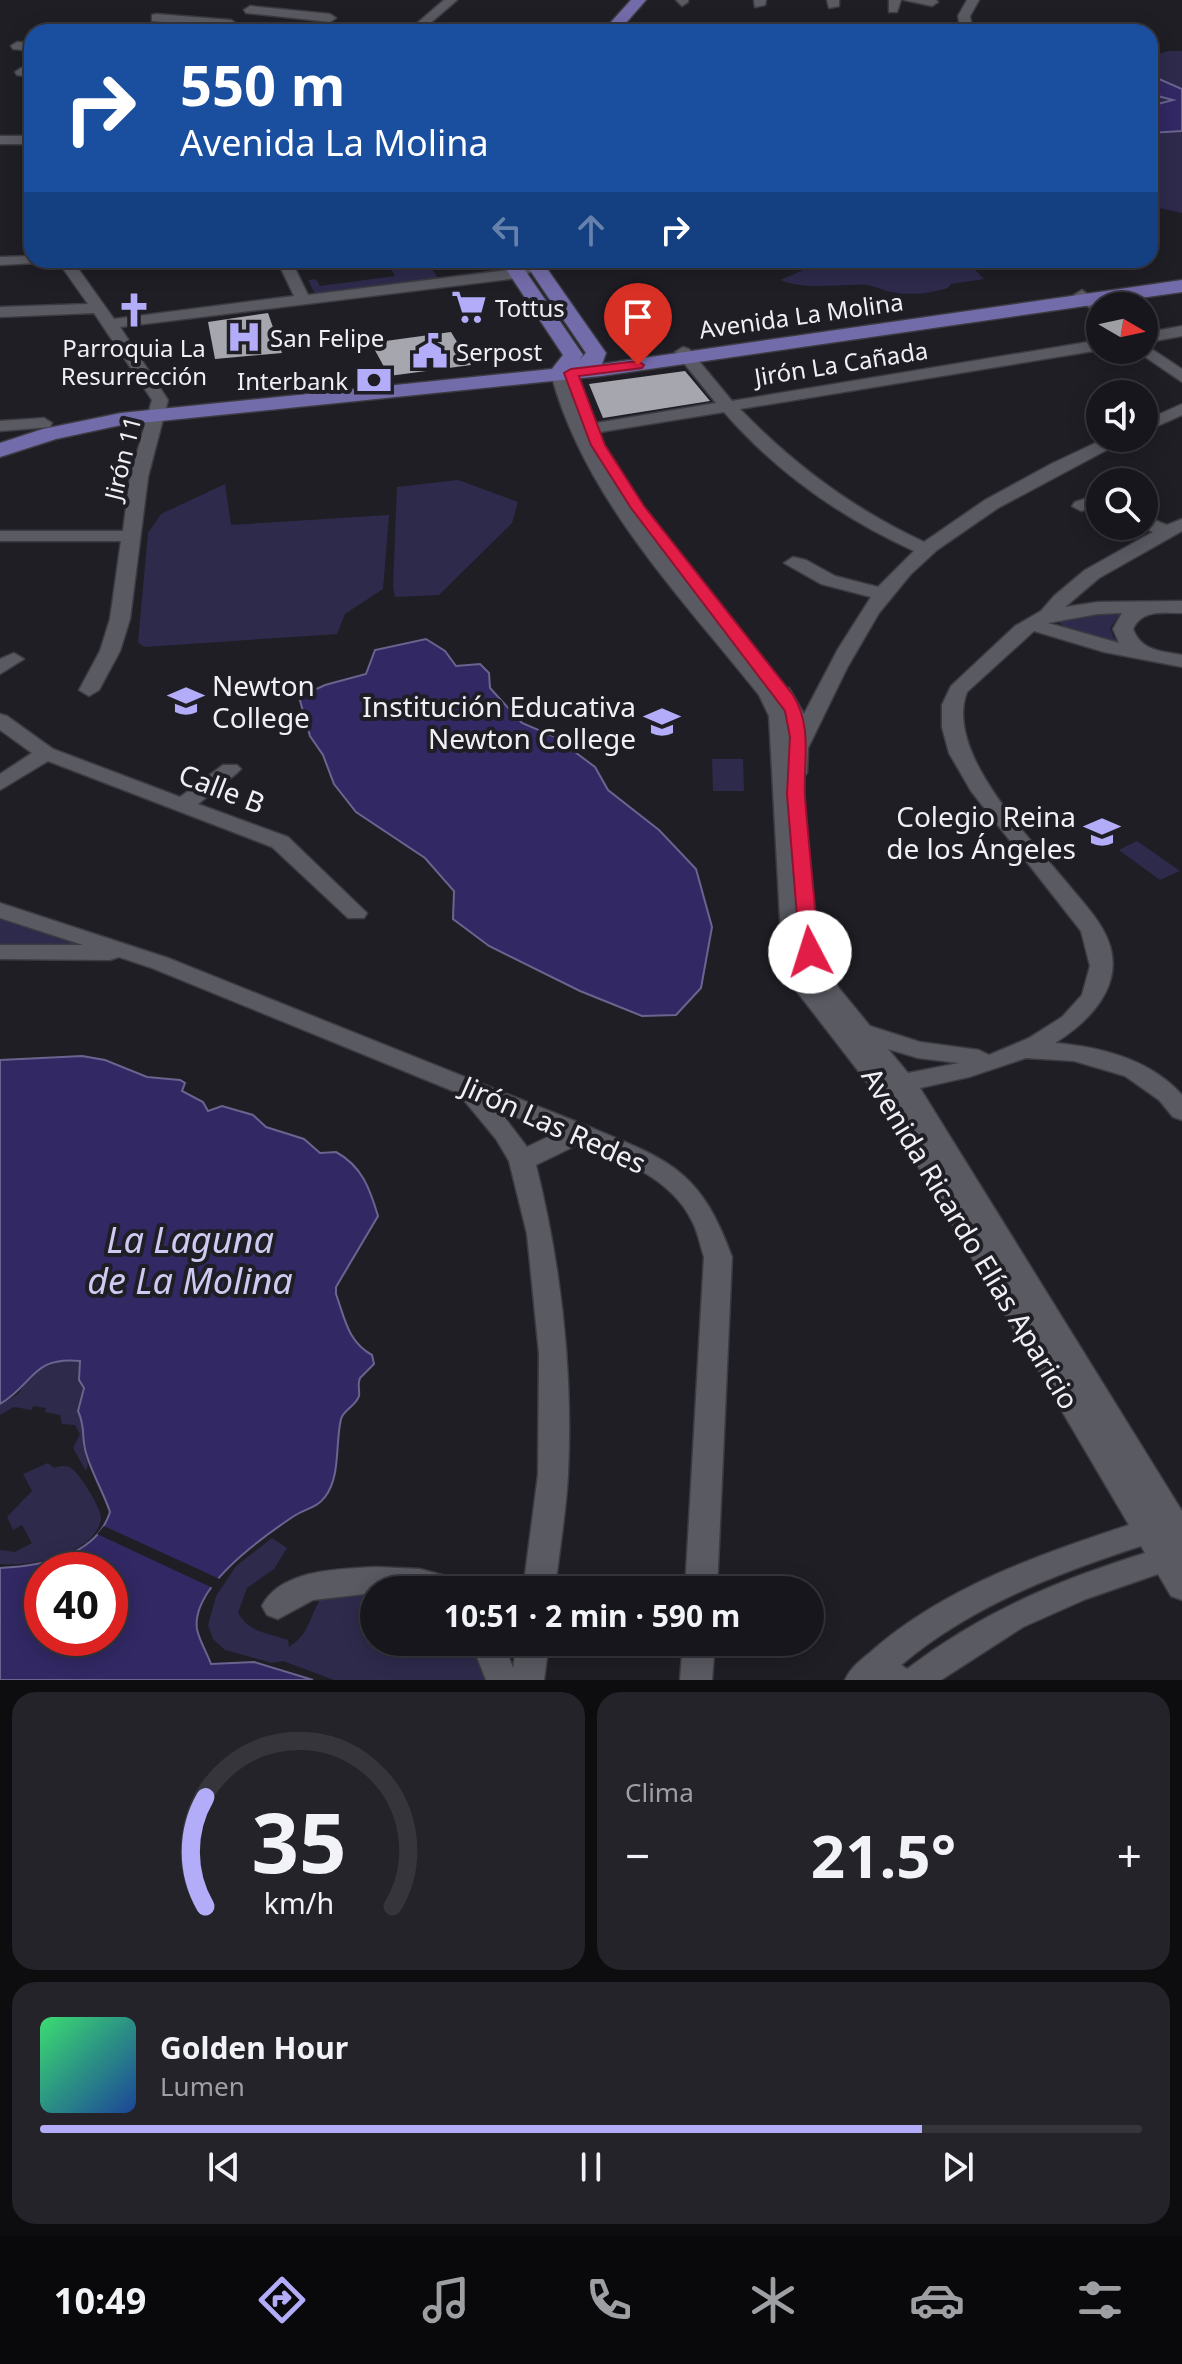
<!DOCTYPE html>
<html lang="es">
<meta charset="utf-8">
<style>
:root{--surface:#17161c;--page:#242329;--text:#f1f3f6;--muted:#9e9fa3;--line:#36353b;--accent:#b3adf9}
body{margin:0;font-family:"Noto Sans",sans-serif;background:var(--page);color:var(--text);height:100vh;display:flex;flex-direction:column;font-size:30px;white-space:nowrap}
*{box-sizing:border-box;margin:0}
p{font-size:26px;color:var(--muted)}
.icon{flex:none;width:44px;height:44px;fill:none;stroke:currentColor;stroke-width:2;stroke-linecap:round;stroke-linejoin:round}
.map{position:relative;height:1680px;overflow:hidden}
.drawer{display:flex;flex-direction:column;gap:12px;padding:12px;background:#0d0c0f;flex:1}
.drawer>*{flex:none}
.guide{position:absolute;left:24px;top:24px;width:1134px;height:244px;border-radius:24px;box-shadow:0 4px 20px #0003,0 0 0 2px var(--line);background:#1a4fa0;color:#fff;overflow:hidden}
.needle{width:52px;rotate:99deg}
.controls{position:absolute;left:1086px;top:292px;display:grid;gap:16px}
.controls a{display:grid;place-items:center;width:72px;height:72px;border-radius:50%;background:var(--surface);box-shadow:0 4px 20px #0003,0 0 0 2px var(--line);font-size:40px}
.speed{position:absolute;left:24px;top:1552px;display:flex;gap:16px;font-size:40px;font-weight:700;text-align:center}
.speed>*{display:grid;place-content:center;width:104px;height:104px;border-radius:50%;background:var(--surface);box-shadow:0 4px 20px #0003,0 0 0 2px var(--line);line-height:1}
.speed .limit{border:12px solid #d22;background:#fff;color:#111}
.pin{position:absolute;display:grid;place-items:center;width:68px;height:68px;color:#fff;margin:-82px -34px;border-radius:50% 50% 50% 0;rotate:-45deg;box-shadow:0 0 8px #0007}
.pin .icon{rotate:45deg}
.me{position:absolute;width:88px;margin:-44px;rotate:355deg;stroke-linejoin:round;filter:drop-shadow(0 0 6px #0008)}
.turn{display:flex;align-items:center;gap:28px;height:168px;padding:0 24px;font-size:36px}
.turn .icon{width:104px;height:104px;stroke-width:2.5}
.turn b{display:block;font-size:56px;line-height:68px}
.lanes{display:flex;align-items:center;height:76px;padding:0 24px;background:#0003;justify-content:center;gap:40px;direction:ltr}
.lanes .off{opacity:.35}
.big{font-size:60px;font-weight:700;line-height:1.1}
.drawer .tile{flex:1;display:flex;flex-direction:column;justify-content:center;gap:12px;min-width:0;padding:0 28px;border-radius:24px;background:var(--page)}
.drawer .dial{align-items:center;gap:0}
.dial svg{height:208px;overflow:visible;fill:none;stroke:var(--line);stroke-width:7;stroke-linecap:round;text-anchor:middle}
.dial text{fill:var(--text);stroke:none}
.song{display:flex;align-items:center;gap:24px}
.cover{width:96px;height:96px;border-radius:12px;background:linear-gradient(135deg,hsl(140 70% 55%),hsl(220 70% 35%))}
.played{height:8px;border-radius:4px;background:linear-gradient(90deg,var(--accent) 80%,var(--line) 80%)}
.keys{display:flex;justify-content:space-around;direction:ltr}
.heat{display:flex;justify-content:space-between;align-items:center;font-size:44px;direction:ltr}
.drawer .tiles{flex:1;display:grid;gap:12px;grid-template-columns:1fr 1fr}
.tile:last-child{grid-column:span 2}
.trip{position:absolute;left:360px;top:1576px;width:464px;height:80px;border-radius:40px;background:var(--surface);box-shadow:0 4px 20px #0003,0 0 0 2px var(--line);font-weight:700;line-height:80px;text-align:center}
.tab-bar{display:flex;height:128px;justify-content:space-around;align-items:center;background:#09090b;color:var(--muted)}
.tab-bar .icon{width:56px;height:56px}
.tab-bar .selected{color:var(--accent)}
.tab-bar b{font-size:36px;color:var(--text)}
.map>svg:first-child{display:block}
</style>
<div class="map">
<svg width="1182" height="1680" viewBox="0 0 1182 1680">
<rect width="100%" height="100%" fill="#1f1e25"/>
<g fill="#2e2a4c">
<polygon points="1168,51 1182,51 1182,213 1150,206 1150,57"/>
<polygon points="362,260 426,260 438,278 315,294 308,280 316,279 320,286 395,276 387,261"/>
<path d="M827 260C874 260 919 266 966 261L984 279 951 284 948 288C931 293 910 296 892 292 883 291 876 286 867 285 837 283 809 291 780 280Z"/>
<polygon points="458,480 518,502 512,523 439,595 395,597 393,586 397,487"/>
<polygon points="225,484 231,525 389,515 383,589 345,614 337,634 144,647 138,642 148,533 161,514"/>
<polygon points="1109,612 1120,614 1110,628 1114,638 1123,644 1067,629 1056,620"/>
<polygon points="712,759 743,759 744,791 713,791"/>
<polygon points="1137,841 1180,871 1160,880 1119,850"/>
<polygon points="0,915 96,945 0,947"/>
<polygon points="58,1361 80,1362 78,1380 83,1388 77,1410 84,1426 83,1447 88,1464 86,1471 73,1448 80,1434 75,1425 62,1424 60,1415 45,1412 46,1408 33,1406 32,1410 14,1407 0,1415 0,1405 18,1394 33,1372"/>
<path d="M48 1463 54 1468C60 1466 65 1465 71 1468 80 1474 103 1510 101 1520 93 1555 30 1567 0 1564V1550L15 1552 32 1543 22 1525 13 1530 7 1517 32 1491 23 1474Z"/>
<path d="M272 1538 287 1548 274 1569 247 1588 238 1613C251 1634 267 1632 288 1640L289 1647C313 1631 308 1615 324 1594L374 1590V1642H476L485 1680H334L283 1661 272 1663 225 1650 213 1639 208 1625 216 1596 236 1566Z"/>
</g>
<g fill="#322864" stroke="#6b648f" stroke-width="2" fill-rule="evenodd">
<polygon points="1150,75 1182,89 1182,131 1150,133 1150,106 1173,100 1150,94"/>
<polygon points="426,639 445,651 456,666 480,664 489,673 490,688 522,723 555,737 595,767 608,790 659,830 696,869 712,927 701,988 676,1015 642,1016 580,991 489,946 453,919 454,891 425,858 356,812 334,784 323,755 310,736 299,697 325,685 366,674 375,650"/>
<path d="M82 1056 105 1060 147 1077 180 1080 185 1083 182 1091 203 1102 208 1111 222 1106 253 1115 266 1127 304 1139 320 1153 336 1152C362 1166 370 1189 378 1216L336 1287V1294C345 1319 348 1342 372 1355L374 1364 360 1378C357 1385 360 1389 359 1396 356 1406 343 1410 341 1419 335 1444 341 1476 325 1497 317 1508 304 1509 294 1516 264 1536 191 1587 197 1629 199 1640 207 1653 211 1664L254 1662 313 1680H0V1568C41 1566 96 1557 110 1512 103 1491 92 1474 86 1453 81 1437 86 1428 78 1411L84 1388 79 1380 80 1361C32 1356 34 1384 0 1404V1060ZM42 1570H110V1638H42Z"/>
</g>
<polygon fill="#1f1e25" points="104,1526 222,1580 215,1589 97,1534"/>
<g fill="#a6a6af">
<polygon points="268,313 282,353 215,359 208,322"/>
<polygon points="451,332 471,365 389,376 371,343"/>
<polygon points="685,371 710,401 603,418 589,384"/>
</g>
<g fill="none" stroke-linecap="round" stroke-linejoin="round">
<g stroke="#3c3b41" stroke-width="3">
<g id="minor">
<polygon points="444,0 457,0 420,32 407,32"/>
<polygon points="676,0 688,0 688,2 682,6"/>
<polygon points="754,0 766,0 765,5 755,7"/>
<polygon points="827,0 839,0 839,6 829,8"/>
<polygon points="889,0 901,0 897,12 889,12"/>
<polygon points="904,0 936,0 938,2 932,6"/>
<polygon points="967,0 979,0 970,16 973,32 961,32 958,16"/>
<polygon points="250,6 330,14 336,18 330,22 246,13 244,10"/>
<polygon points="156,14 231,20 237,24 231,28 152,21 152,15"/>
<polygon points="17,42 32,43 32,51 13,49 11,46"/>
<polygon points="21,68 32,69 32,77 17,75 15,72"/>
<rect x="0" y="136" width="32" height="8"/>
<polygon points="32,256 32,260 39,260 37,263 0,265 0,257"/>
<polygon points="57,260 72,260 114,319 294,296 277,260 291,260 308,295 515,269 536,262 543,266 518,278 120,327 168,400 148,477 130,619 120,651 99,690 89,696 79,690 100,651 110,619 121,541 0,541 0,531 123,531 130,477 152,400 94,313 0,317 0,307 88,304"/>
<polygon points="1082,290 1104,306 1100,306 1100,316 1077,298 1074,295"/>
<polygon points="1182,326 1182,336 1144,343 1144,333"/>
<path d="M1100 340V350L740 409C794 465 853 509 924 542L985 500 1051 464 1106 438H1129L998 508 937 550 911 574 879 613 847 668 808 748 807 773 803 777 794 779 803 909 814 910 817 915 822 952 838 987 870 1026 920 1042 979 1050 989 1055 1029 1038 1062 1017 1082 995 1090 966 1081 931 971 791 949 753 942 727V705L951 686 1015 626 1041 611 1054 596 1085 570 1153 532 1140 526H1144V516L1167 525 1182 519V531L1099 578 1065 607 1098 602 1182 601V613C1163 613 1142 609 1133 629 1141 651 1161 651 1182 655V667L1104 652 1034 631 967 692C943 754 1035 843 1072 889 1082 901 1094 914 1102 928 1131 977 1096 1017 1055 1043 1101 1047 1150 1059 1182 1095V1120L1173 1117 1159 1100 1125 1076 1074 1061 1026 1058 969 1077 920 1088 1182 1511V1600L1171 1596 1158 1574 1086 1599 1023 1627 941 1680H845C851 1666 863 1659 874 1649 946 1587 1040 1554 1129 1525L873 1090 798 993 782 955 769 716 759 695C681 597 584 498 551 374L559 369 567 374 584 425 716 403 675 352 683 347 689 349 732 401ZM724 412C776 472 842 518 914 551L878 587 835 576 806 560 793 557 784 563 821 584 871 597 838 649 804 714 789 688H775L656 540 596 452 588 434ZM1122 613 1113 629 1119 643 1048 623 1098 614ZM888 1049 918 1058 959 1063 908 1073ZM1141 1546 1145 1553C1056 1581 982 1612 907 1669L901 1665C969 1607 1057 1573 1141 1546Z"/>
<polygon points="1144,344 1182,369 1182,382 1138,352 1137,350 1144,350"/>
<polygon points="1182,404 1182,415 1144,432 1144,421"/>
<polygon points="44,418 52,423 50,427 0,431 0,421"/>
<polygon points="1100,494 1100,505 1081,511 1072,506 1075,502"/>
<polygon points="14,653 24,659 0,674 0,659"/>
<polygon points="0,714 7,716 53,749 180,797 223,765 237,765 241,769 237,773 198,804 288,837 367,913 364,918 348,918 272,847 48,761 0,790 0,774 32,753 0,730"/>
<path d="M0 903 168 958 592 1128C672 1161 701 1172 732 1257L717 1590H685L704 1257C700 1245 698 1232 692 1221 672 1179 622 1160 581 1143L536 1165C561 1266 573 1370 568 1474 566 1513 559 1552 555 1590H523L538 1475 539 1353 527 1234 509 1161 496 1139 458 1093 152 968 119 957 110 960 0 959V945H83L0 918ZM499 1110 556 1133 527 1147Z"/>
<path d="M376 1567 420 1569 464 1581 469 1590H374V1593L313 1600 278 1619 267 1615 262 1606C281 1569 340 1569 376 1567Z"/>
<polygon points="471,1642 503,1642 513,1668 517,1642 549,1642 544,1680 486,1680"/>
<polygon points="683,1642 715,1642 712,1680 680,1680"/>
</g>
</g>
<g stroke="#3c3b41" stroke-width="3">
<g id="major">
<polygon points="631,0 646,0 618,32 602,32"/>
<polygon points="500,260 518,260 583,355 579,360 586,353 523,260 541,260 606,353 602,364 1182,280 1182,292 601,376 121,425 56,439 0,457 0,443 43,429 121,413 552,369 563,355"/>
</g>
</g>
<use href="#minor" fill="#5a5a63" fill-rule="evenodd"/>
<use href="#major" fill="#736caa" fill-rule="evenodd"/>
</g>
<path fill="#e11d48" stroke="#92132f" stroke-width="2" d="M638 361 644 365 642 368 579 376 605 445 644 506 793 695C813 727 803 762 805 797 809 849 815 901 819 952L816 956H803L800 952 787 794 790 737 785 711 631 508 591 445 564 373 571 369Z"/>
<defs>
<g id="supermarket-bare" transform="scale(2.76)"><path d="M-6-5.5h2.5l.6 2H6L4.5 2H-2.5L-4.4-4H-6ZM-1.5 3.2a1.3 1.3 0 1 0 .1 0ZM3 3.2a1.3 1.3 0 1 0 .1 0Z" fill="#b3adf9" stroke="#1f1e25" stroke-width="2.5" paint-order="stroke"/></g>
<g id="church-bare" transform="scale(2.76)"><path d="M-1.2-6h2.4v3.5h3.3v2.4h-3.3V6h-2.4V-.1h-3.3v-2.4h3.3Z" fill="#b3adf9" stroke="#1f1e25" stroke-width="2.5" paint-order="stroke"/></g>
<g id="hospital-bare" transform="scale(2.76)"><path d="M-5-5h3v3.5h4V-5h3V5h-3V1.5h-4V5h-3Z" fill="#b3adf9" stroke="#1f1e25" stroke-width="2.5" paint-order="stroke"/></g>
<g id="civic-bare" transform="scale(2.76)"><path d="M-.6-6.5H3V-4.5H.6V-3L4-1V1h2V6H-6V1h2V-1L-.6-3ZM-1.2 2.5V6h2.4V2.5Z" fill="#b3adf9" stroke="#1f1e25" stroke-width="2.5" paint-order="stroke"/></g>
<g id="bank-bare" transform="scale(2.76)"><path d="M-6-4H6V4H-6ZM0-2.3a2.3 2.3 0 1 0 0 4.6a2.3 2.3 0 1 0 0-4.6Z" fill="#b3adf9" stroke="#1f1e25" stroke-width="2.5" paint-order="stroke"/></g>
<g id="school-bare" transform="scale(2.76)"><path d="M0-5L7-2L0 1L-7-2ZM-4 1L0 2.5L4 1V4Q0 6-4 4Z" fill="#b3adf9" stroke="#1f1e25" stroke-width="2.5" paint-order="stroke"/></g>
</defs>
<g fill-rule="evenodd">
<use href="#supermarket-bare" x="469" y="307"/>
<use href="#church-bare" x="134" y="310"/>
<use href="#hospital-bare" x="244" y="337"/>
<use href="#civic-bare" x="430" y="351"/>
<use href="#bank-bare" x="374" y="380"/>
<use href="#school-bare" x="186" y="701"/>
<use href="#school-bare" x="662" y="722"/>
<use href="#school-bare" x="1102" y="832"/>
</g>
<g text-anchor="middle" dominant-baseline="central" stroke-width="8" stroke-linejoin="round" paint-order="stroke">
<g font-size="24" fill="#efeff4" stroke="#1f1e25" text-anchor="start">
<text x="495" y="307">Tottus</text>
<text x="270" y="337">San Felipe</text>
<text x="134" y="347" text-anchor="middle">Parroquia La<tspan x="134" dy="28">Resurrección</tspan></text>
<text x="456" y="351">Serpost</text>
<text x="348" y="380" text-anchor="end">Interbank</text>
</g>
<g font-size="24" fill="#efeff4" stroke="#1f1e25">
<text transform="translate(801 315) rotate(-8)">Avenida La Molina</text>
<text transform="translate(841 363) rotate(-9)">Jirón La Cañada</text>
<text transform="translate(122 458) rotate(-76)">Jirón 11</text>
</g>
<g font-size="28" fill="#efeff4" stroke="#1f1e25" text-anchor="end">
<text x="212" y="685" text-anchor="start">Newton<tspan x="212" dy="32">College</tspan></text>
<text x="636" y="706">Institución Educativa<tspan x="636" dy="32">Newton College</tspan></text>
<text x="1076" y="816">Colegio Reina<tspan x="1076" dy="32">de los Ángeles</tspan></text>
</g>
<g font-size="28" fill="#efeff4" stroke="#1f1e25">
<text transform="translate(222 788) rotate(21)">Calle B</text>
<text transform="translate(554 1124) rotate(24)">Jirón Las Redes</text>
<text transform="translate(971 1238) rotate(59)">Avenida Ricardo Elías Aparicio</text>
</g>
<g font-size="36" font-style="italic" fill="#cdcbf1" stroke="#1f1e25">
<text x="190" y="1239">La Laguna<tspan x="190" dy="41">de La Molina</tspan></text>
</g>
</g>
</svg>
<div class="controls">
<a><svg class="needle" viewBox="-14 -14 28 28"><path d="M0-13l5 13h-10z" fill="#e53935"/><path d="M0 13l5-13h-10z" fill="#9e9fa3"/></svg></a>
<a><svg class="icon" aria-label="sound" viewBox="0 0 24 24"><path d="M4 9h4l5-4v14l-5-4H4zM17 9q2 3 0 6"/></svg></a>
<a><svg class="icon" aria-label="search" viewBox="0 0 24 24"><circle cx="10" cy="10" r="6"/><path d="M15 15l6 6"/></svg></a>
</div>
<div class="speed"><div class="limit">40</div></div>
<div class="pin" style="left:638px;top:365px;background:#d93025"><svg class="icon" aria-label="arrive" viewBox="0 0 24 24"><path d="M6 21V4h12l-3 4 3 4H6"/></svg></div>
<svg class="me" style="left:810px;top:952px" viewBox="-20 -20 40 40"><circle r="19" fill="#fff"/><path d="M0-13L10 11 0 6-10 11z" fill="#e11d48"/></svg>
<div class="trip">10:51 · 2 min · 590 m</div>
<div class="guide">
<div class="turn"><svg class="icon" aria-label="right" viewBox="0 0 24 24"><path d="M7 20v-9h11M14 6l5 5-5 5"/></svg><div><b>550 m</b>Avenida La Molina</div></div>
<div class="lanes"><svg class="icon off" aria-label="left" viewBox="0 0 24 24"><path d="M17 20v-9H6M10 6l-5 5 5 5"/></svg><svg class="icon off" aria-label="ahead" viewBox="0 0 24 24"><path d="M12 20V5M6 11l6-6 6 6"/></svg><svg class="icon" aria-label="right" viewBox="0 0 24 24"><path d="M7 20v-9h11M14 6l5 5-5 5"/></svg></div>
</div>
</div>
<section class="drawer">
<div class="tiles">
<div class="tile dial"><svg viewBox="0 0 100 80">
<path d="M14 69A42 42 0 1 1 86 69"/>
<path d="M14 69A42 42 0 0 1 14 27" stroke="#b3adf9"/>
<text x="50" y="56" font-size="32" font-weight="700">35</text>
<text x="50" y="72" font-size="11">km/h</text>
</svg></div>
<div class="tile"><p>Clima</p>
<div class="heat"><a>−</a><b class="big">21.5°</b><a>+</a></div>
</div>
<div class="tile">
<div class="song"><i class="cover"></i><div><b>Golden Hour</b><p>Lumen</p></div></div>
<div class="played"></div>
<div class="keys"><svg class="icon" aria-label="previous" viewBox="0 0 24 24"><path d="M18 5L8 12l10 7zM5 5v14"/></svg><svg class="icon" aria-label="pause" viewBox="0 0 24 24"><path d="M8 5v14M16 5v14"/></svg><svg class="icon" aria-label="next" viewBox="0 0 24 24"><path d="M6 5l10 7-10 7zM19 5v14"/></svg></div>
</div>
</div>
</section>
<nav class="tab-bar">
<b>10:49</b>
<svg class="icon selected" aria-label="directions" viewBox="0 0 24 24"><path d="M12 3l9 9-9 9-9-9zM9 14v-3h6M13 9l2 2-2 2"/></svg>
<svg class="icon" aria-label="music" viewBox="0 0 24 24"><path d="M9 18V5l10-2v13"/><circle cx="6" cy="18" r="3"/><circle cx="16" cy="16" r="3"/></svg>
<svg class="icon" aria-label="phone" viewBox="0 0 24 24"><path d="M5 4h4l2 5-3 2q2 4 5 5l2-3 5 2v4C11 20 4 13 5 4z"/></svg>
<svg class="icon" aria-label="climate" viewBox="0 0 24 24"><path d="M12 3v18M4 7l16 10M4 17L20 7"/></svg>
<svg class="icon" aria-label="car" viewBox="0 0 24 24"><path d="M5 17H2v-5l4-1 3-4h7l3 4 3 1v5h-3M9 17h6M6 11h13"/><circle cx="7" cy="17" r="2"/><circle cx="17" cy="17" r="2"/></svg>
<svg class="icon" aria-label="filters" viewBox="0 0 24 24"><path d="M4 7h16M4 17h16"/><circle cx="9" cy="7" r="2"/><circle cx="15" cy="17" r="2"/></svg>
</nav>
